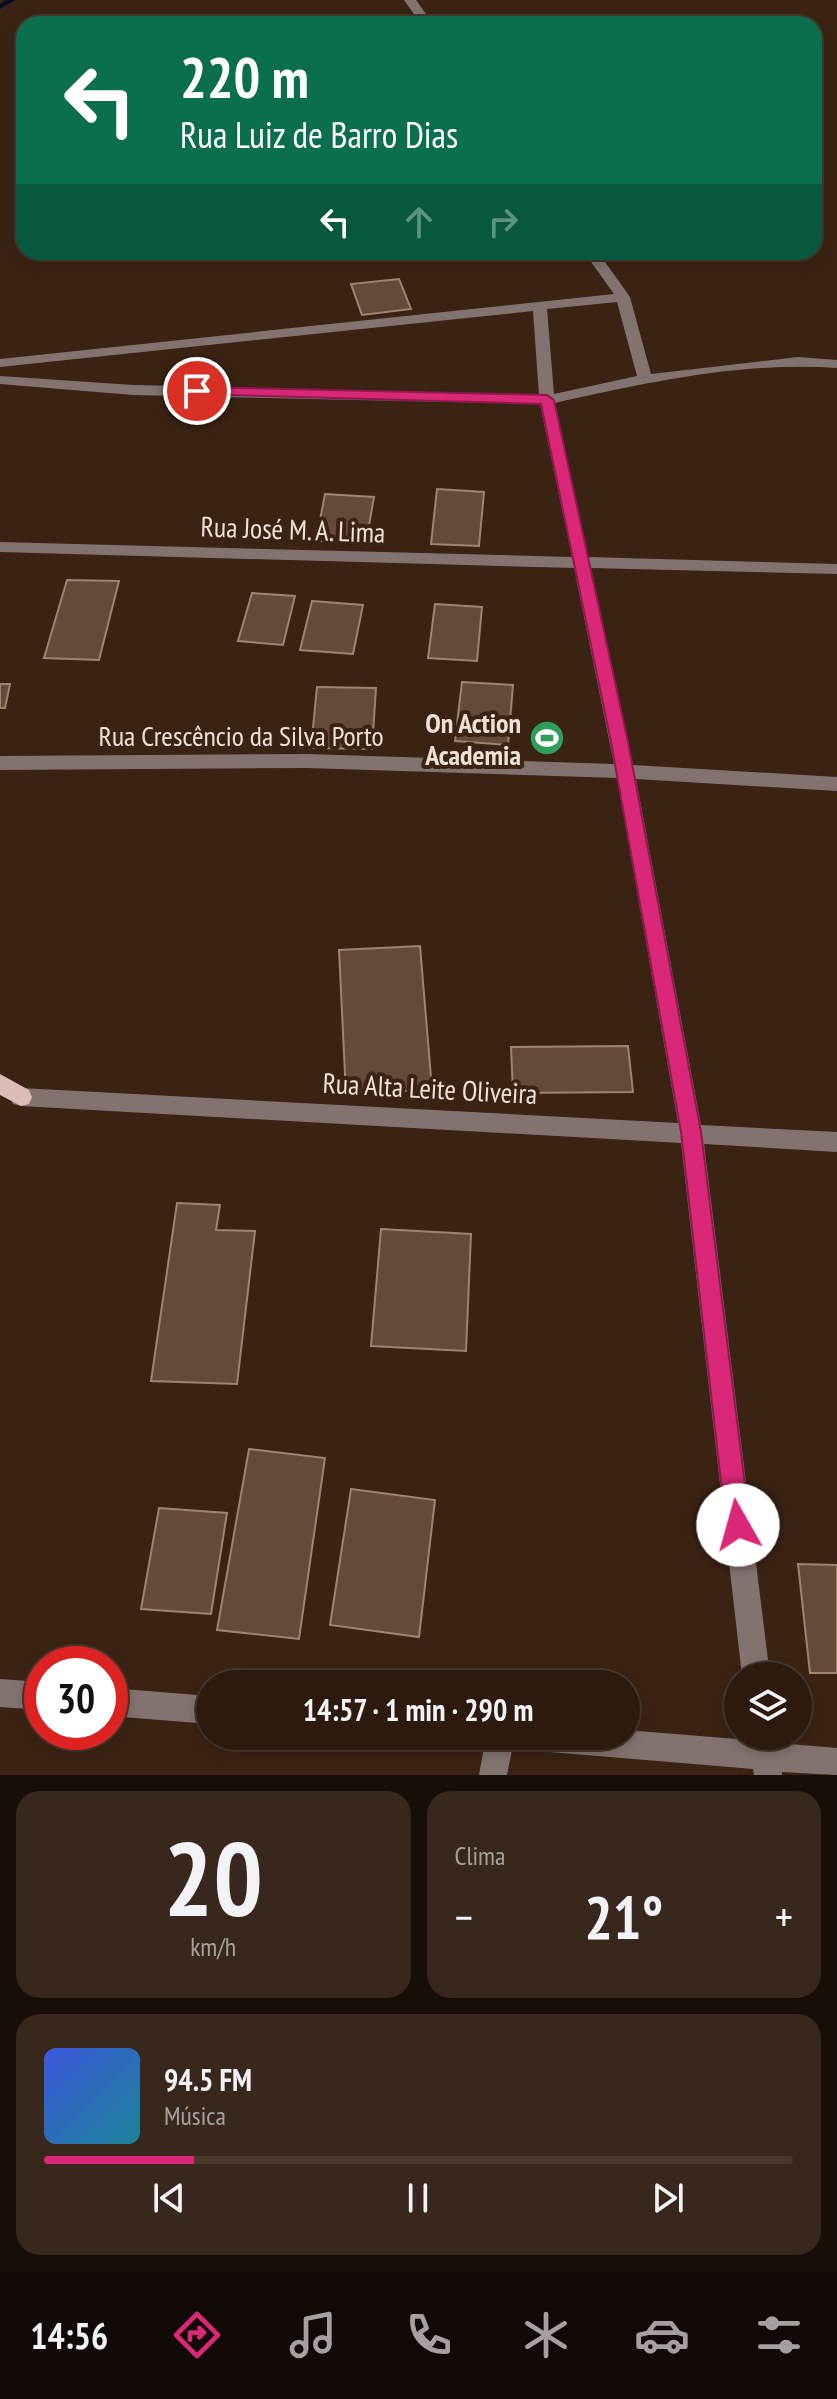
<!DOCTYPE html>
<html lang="pt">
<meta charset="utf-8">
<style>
:root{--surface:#2c1a0e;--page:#38271c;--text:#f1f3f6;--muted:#a6a19e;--line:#48382e;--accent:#db2777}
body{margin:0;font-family:"PT Sans Narrow",sans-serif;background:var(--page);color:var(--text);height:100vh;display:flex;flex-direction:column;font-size:30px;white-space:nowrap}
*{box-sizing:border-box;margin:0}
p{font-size:26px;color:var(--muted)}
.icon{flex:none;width:44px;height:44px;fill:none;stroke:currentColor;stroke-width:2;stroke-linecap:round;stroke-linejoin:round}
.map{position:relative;height:1775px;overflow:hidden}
.drawer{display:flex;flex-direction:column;gap:16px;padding:16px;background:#180e08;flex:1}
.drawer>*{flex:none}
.hud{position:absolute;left:16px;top:16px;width:806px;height:244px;border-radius:24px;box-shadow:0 4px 12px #0003,0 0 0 2px var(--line);background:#0b6e4f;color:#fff;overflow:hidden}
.buttons{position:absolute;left:724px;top:1662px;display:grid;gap:16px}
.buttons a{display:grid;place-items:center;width:88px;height:88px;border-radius:50%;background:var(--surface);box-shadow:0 4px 12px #0003,0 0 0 2px var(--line);font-size:40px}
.speed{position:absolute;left:24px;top:1646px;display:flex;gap:16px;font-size:40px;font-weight:700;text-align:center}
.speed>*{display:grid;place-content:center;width:104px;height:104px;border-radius:50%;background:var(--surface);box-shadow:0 4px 12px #0003,0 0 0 2px var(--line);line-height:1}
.speed .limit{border:12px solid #d22;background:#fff;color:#111}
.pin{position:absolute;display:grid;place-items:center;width:68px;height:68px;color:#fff;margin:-34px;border:4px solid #fff;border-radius:50%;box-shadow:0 2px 8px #0007}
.me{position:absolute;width:88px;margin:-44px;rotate:353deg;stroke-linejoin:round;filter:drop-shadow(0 0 6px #0008)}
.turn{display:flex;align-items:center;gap:28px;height:168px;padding:0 32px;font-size:36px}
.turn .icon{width:104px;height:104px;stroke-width:2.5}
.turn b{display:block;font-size:56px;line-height:68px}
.lanes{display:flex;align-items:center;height:76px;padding:0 32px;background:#0003;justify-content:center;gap:40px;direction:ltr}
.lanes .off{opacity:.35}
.big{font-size:60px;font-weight:700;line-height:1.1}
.drawer .card{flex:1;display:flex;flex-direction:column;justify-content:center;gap:12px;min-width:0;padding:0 28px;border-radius:24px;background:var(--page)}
.drawer .dial{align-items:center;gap:0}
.dial b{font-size:104px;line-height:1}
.song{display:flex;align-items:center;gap:24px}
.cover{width:96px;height:96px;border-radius:12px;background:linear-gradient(135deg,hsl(230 70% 55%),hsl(190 70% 35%))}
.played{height:8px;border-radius:4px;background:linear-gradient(90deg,var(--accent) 20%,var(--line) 20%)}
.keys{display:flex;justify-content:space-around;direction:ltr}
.heat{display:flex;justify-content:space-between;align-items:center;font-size:44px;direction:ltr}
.drawer .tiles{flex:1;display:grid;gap:16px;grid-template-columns:1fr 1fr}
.card:last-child{grid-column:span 2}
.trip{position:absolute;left:196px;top:1670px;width:444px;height:80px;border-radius:40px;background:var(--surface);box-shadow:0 4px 12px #0003,0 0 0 2px var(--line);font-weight:700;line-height:80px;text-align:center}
.menu{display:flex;height:128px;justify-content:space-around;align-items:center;background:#120a06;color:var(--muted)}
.menu .icon{width:56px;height:56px}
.menu .current{color:var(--accent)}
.menu b{font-size:36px;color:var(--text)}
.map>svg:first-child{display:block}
</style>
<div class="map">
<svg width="837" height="1775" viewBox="0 0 837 1775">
<rect width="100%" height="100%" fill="#3a2313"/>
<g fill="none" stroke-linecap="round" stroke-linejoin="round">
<polygon fill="#001020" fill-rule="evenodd" points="6,0 15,0 0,9 0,4"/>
</g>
<g fill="#644b39" stroke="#9f8470" stroke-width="2">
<polygon points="399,279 411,309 362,315 351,284"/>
<polygon points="437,489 484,492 479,546 431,544"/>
<polygon points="325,494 374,497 366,543 316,541"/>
<polygon points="67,580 119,581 99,660 44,658"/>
<polygon points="252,593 295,596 283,645 238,641"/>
<polygon points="312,601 363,605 353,654 300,650"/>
<polygon points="435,604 482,607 477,661 428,658"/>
<polygon points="462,682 513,685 508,745 455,741"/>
<polygon points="0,684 10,684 5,708 0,708"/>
<polygon points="317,687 376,688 372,749 311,748"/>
<polygon points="420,946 432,1089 346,1095 339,950"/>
<polygon points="628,1046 633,1092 513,1093 511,1047"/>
<polygon points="177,1203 220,1205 216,1230 255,1231 237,1384 151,1381"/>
<polygon points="381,1229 471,1234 466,1351 371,1346"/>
<polygon points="249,1449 325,1458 299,1639 217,1630"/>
<polygon points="351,1489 435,1500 419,1637 330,1625"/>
<polygon points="159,1508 227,1513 211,1614 141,1609"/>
<polygon points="798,1564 837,1565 837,1673 810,1673"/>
</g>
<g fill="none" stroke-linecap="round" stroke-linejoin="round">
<g fill="#827370" fill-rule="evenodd">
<polygon points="404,0 416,0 433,24 421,24"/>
<path d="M584 252H598L630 297 651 374 798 357 837 360V368C745 361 645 383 555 403L588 557 837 564V574L591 568 633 765 837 777V791L636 779 701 1125 837 1132V1152L704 1144 770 1676H742L681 1143 21 1106 13 1104 10 1097 13 1090 21 1088 678 1123 617 778 307 768 0 770V756L307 754 614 764 574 568 0 552V542L572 557 540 404 133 395 0 384V376L133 385 539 395 533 311 0 367V359L614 294ZM617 302 637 376 554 394 547 309Z"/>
<polygon points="0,1679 42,1682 42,1710 0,1707"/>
<polygon points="110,1688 210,1696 210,1724 110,1716"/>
<polygon points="626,1730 749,1740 749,1736 777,1736 778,1743 837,1748 837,1775 782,1772 782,1775 754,1775 753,1769 526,1750 516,1746 514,1740 507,1775 479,1775 486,1736 626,1736"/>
</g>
<polygon fill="#dcbcb6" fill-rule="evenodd" points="0,1074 29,1090 32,1097 29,1104 21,1106 0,1095"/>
</g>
<polygon fill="#db2777" stroke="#8e194d" stroke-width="2" points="197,387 547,395 554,400 628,742 701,1132 750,1525 746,1533 738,1537 729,1533 726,1525 681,1132 611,742 541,404 192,394 192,388"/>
<defs>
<g id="stadium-disc" transform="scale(1.8)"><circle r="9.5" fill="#2e9e5b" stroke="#3a2313"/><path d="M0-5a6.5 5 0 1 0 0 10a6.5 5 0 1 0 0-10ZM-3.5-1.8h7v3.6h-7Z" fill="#fff"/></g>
</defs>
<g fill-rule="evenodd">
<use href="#stadium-disc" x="547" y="738"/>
</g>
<g text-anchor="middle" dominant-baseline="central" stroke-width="8" stroke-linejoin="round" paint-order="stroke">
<g font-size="28" fill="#f0e0d6" stroke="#3a2313">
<text transform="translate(293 529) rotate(2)">Rua José M. A. Lima</text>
<text x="241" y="735">Rua Crescêncio da Silva Porto</text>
<text transform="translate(430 1088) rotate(3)">Rua Alta Leite Oliveira</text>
</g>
<g font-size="28" font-weight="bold" fill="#f0e0d6" stroke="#3a2313" text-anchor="end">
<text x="521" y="722">On Action<tspan x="521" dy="32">Academia</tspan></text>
</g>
</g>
</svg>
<div class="buttons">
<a><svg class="icon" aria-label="layers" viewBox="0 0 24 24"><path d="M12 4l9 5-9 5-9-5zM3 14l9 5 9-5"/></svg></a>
</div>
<div class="speed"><div class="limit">30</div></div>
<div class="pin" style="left:197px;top:391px;background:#d93025"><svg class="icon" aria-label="arrive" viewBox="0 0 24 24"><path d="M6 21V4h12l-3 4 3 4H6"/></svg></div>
<svg class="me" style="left:738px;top:1525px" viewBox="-20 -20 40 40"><circle r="19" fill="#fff"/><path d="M0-13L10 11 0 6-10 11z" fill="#db2777"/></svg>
<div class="trip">14:57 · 1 min · 290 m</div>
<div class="hud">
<div class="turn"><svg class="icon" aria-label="left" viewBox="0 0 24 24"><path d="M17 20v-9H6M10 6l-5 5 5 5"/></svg><div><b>220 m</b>Rua Luiz de Barro Dias</div></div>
<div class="lanes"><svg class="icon" aria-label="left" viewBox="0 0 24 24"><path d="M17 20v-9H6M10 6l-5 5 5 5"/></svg><svg class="icon off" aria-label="ahead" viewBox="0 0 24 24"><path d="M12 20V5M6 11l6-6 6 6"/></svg><svg class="icon off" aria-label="right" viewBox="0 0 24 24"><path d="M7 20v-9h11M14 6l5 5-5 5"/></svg></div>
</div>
</div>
<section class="drawer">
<div class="tiles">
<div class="card dial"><b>20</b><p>km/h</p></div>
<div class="card"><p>Clima</p>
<div class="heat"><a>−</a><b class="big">21°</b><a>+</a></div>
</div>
<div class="card">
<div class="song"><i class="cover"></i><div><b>94.5 FM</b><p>Música</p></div></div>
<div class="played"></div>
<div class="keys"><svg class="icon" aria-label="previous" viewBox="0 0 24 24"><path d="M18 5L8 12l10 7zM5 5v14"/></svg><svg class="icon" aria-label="pause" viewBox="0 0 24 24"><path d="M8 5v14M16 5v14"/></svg><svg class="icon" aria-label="next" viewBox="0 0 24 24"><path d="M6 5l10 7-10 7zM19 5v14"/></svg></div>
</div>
</div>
</section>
<nav class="menu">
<b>14:56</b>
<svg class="icon current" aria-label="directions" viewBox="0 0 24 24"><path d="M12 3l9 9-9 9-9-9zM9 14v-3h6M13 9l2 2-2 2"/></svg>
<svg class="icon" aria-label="music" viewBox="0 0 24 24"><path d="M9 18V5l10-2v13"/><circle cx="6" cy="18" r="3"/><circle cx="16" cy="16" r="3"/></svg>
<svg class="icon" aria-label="phone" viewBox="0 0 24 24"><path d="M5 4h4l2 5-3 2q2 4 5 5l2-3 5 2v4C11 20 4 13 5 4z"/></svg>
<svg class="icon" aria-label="climate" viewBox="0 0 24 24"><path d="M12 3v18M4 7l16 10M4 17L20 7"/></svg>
<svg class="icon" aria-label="car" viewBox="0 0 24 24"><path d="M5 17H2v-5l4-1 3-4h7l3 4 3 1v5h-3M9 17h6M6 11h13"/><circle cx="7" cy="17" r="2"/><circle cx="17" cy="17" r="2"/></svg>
<svg class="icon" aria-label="filters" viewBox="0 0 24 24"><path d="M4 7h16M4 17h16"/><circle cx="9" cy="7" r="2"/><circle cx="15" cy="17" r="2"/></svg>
</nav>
